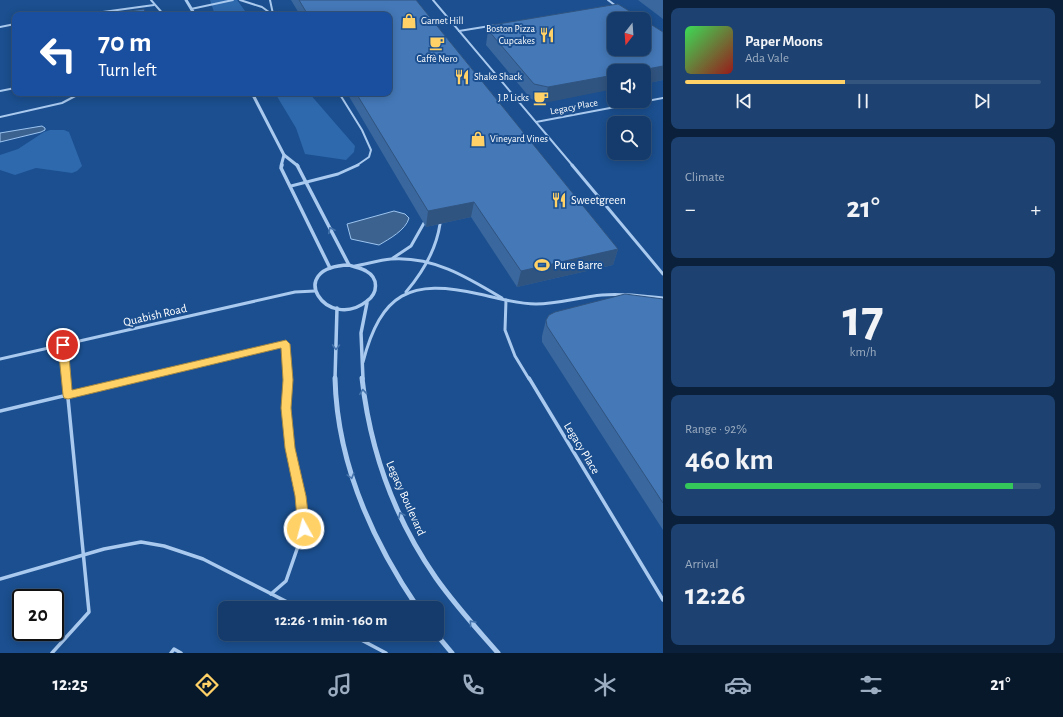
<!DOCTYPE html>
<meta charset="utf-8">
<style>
:root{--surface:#143b6b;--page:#1d4271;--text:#f1f3f6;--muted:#9dadc1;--line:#33557e;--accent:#ffd166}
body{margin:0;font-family:"Alegreya Sans",sans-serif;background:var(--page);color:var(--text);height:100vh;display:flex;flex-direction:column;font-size:15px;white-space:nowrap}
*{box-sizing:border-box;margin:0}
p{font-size:13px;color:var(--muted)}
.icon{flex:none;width:22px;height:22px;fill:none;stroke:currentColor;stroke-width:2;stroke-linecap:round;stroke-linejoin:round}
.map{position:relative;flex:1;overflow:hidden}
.side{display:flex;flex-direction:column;gap:8px;padding:8px;background:#0b203b;width:400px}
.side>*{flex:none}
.guide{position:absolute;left:12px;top:12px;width:380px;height:84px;border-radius:8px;box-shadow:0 2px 10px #0003,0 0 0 1px var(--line);background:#1a4fa0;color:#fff;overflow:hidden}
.needle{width:26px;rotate:197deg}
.tools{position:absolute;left:607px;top:12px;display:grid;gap:8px}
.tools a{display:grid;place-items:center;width:44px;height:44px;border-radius:8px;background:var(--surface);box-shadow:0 2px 10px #0003,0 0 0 1px var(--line);font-size:20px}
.speed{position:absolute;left:12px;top:589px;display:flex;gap:8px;font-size:20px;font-weight:700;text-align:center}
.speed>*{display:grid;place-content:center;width:52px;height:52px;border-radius:50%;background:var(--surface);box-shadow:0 2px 10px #0003,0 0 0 1px var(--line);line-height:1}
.speed .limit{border:2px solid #111;border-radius:6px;background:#fff;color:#111}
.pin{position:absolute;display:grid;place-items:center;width:34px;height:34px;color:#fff;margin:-17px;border:2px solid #fff;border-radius:50%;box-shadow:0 1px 4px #0007}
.me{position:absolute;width:44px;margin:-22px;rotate:353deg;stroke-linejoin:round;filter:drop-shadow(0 0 3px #0008)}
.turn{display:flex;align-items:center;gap:14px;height:84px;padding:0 20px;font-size:18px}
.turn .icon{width:52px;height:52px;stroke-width:2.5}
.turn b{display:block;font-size:28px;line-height:34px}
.big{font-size:30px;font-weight:600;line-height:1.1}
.side .widget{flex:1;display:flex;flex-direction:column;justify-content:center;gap:6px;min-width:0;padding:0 14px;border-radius:8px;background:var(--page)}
.side .dial{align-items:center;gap:0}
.dial b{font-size:52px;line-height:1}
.song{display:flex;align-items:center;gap:12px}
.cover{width:48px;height:48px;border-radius:6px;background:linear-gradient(135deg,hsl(130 70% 55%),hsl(0 70% 35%))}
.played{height:4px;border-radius:2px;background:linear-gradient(90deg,var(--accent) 45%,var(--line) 45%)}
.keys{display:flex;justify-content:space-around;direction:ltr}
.heat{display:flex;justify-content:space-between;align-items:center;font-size:22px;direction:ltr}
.charge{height:6px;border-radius:3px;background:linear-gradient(90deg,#34c759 92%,var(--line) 0)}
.trip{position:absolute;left:218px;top:601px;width:226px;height:40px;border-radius:8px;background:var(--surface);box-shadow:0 2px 10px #0003,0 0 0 1px var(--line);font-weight:600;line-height:40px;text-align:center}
.tabs{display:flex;height:64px;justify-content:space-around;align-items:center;background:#08182b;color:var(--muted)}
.tabs .icon{width:28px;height:28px}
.tabs .current{color:var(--accent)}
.tabs b{font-size:18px;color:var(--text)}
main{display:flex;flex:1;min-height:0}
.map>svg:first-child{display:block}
</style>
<main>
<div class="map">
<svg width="663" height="653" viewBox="0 0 663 653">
<rect width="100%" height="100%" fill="#1b4f8f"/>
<g fill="#2e69ad">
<polygon points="210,0 237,0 248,15 215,15"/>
<polygon points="275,93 309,93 355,146 354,152 346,160 305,154 296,128"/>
<polygon points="50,130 64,130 69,132 82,166 77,171 72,173 36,168 15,175 0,170 0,155 18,149 44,132"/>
</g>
<g fill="#3c6290" stroke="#9cc4f0">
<polygon points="42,126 45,128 45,130 41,132 0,142 0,133"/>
<path d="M394 211 405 214 409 218C406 230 389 239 379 245L351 239 347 224Z"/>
</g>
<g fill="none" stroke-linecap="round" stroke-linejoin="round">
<g stroke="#a9c9ee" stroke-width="2">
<polyline points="151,0 164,15"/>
<polyline points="240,0 262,7 273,15"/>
<polyline points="270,0 273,14"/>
<polyline points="433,0 573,166"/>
<polyline points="608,0 616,6"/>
<polyline points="191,9 233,0"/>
<polyline points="81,15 154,5"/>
<polyline points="0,27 15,24"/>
<polyline points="459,31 496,25"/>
<polyline points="0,91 15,88"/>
<polyline points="339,93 362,130 371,150 369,157 356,166"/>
<polyline points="0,117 62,103 81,93"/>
<polyline points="536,122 663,98"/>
</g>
<g stroke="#a9c9ee" stroke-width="3">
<polyline points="572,165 663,274"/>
<polyline points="291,186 338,174 358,165"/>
<polyline points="393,258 411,246 424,223"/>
<path d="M355 266C367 264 379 260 391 259 433 256 467 277 502 298"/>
<path d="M406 292C423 272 436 251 440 224"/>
<polyline points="506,300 505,330 515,356 529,379"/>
<polyline points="63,345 66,379"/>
<polyline points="0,359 295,292 315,291"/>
<path d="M363 362C381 293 410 278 479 294 498 298 517 304 536 304 558 304 580 297 602 295 623 293 643 296 663 298"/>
<polyline points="135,379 286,344 288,379"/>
</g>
<g stroke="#a9c9ee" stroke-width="3.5">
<polyline points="529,378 663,600"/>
<polyline points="0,411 139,378"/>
<polyline points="0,579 104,549 141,542 164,546 203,559 299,608"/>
<polyline points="271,594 286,581 304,529 300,496 290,448 286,408 288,378"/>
<polyline points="403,608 412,600"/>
<polyline points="350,634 386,653"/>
<polyline points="367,642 376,634"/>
<polyline points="52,653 89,612 66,378"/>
<polyline points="171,653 174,649 181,653"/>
</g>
<g stroke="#a9c9ee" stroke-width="3">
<polyline points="186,0 195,15"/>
<polyline points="252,93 284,155 298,166"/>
<polyline points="281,166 284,155"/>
</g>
<g stroke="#a9c9ee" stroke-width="3.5">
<polyline points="282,165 281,168 330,268"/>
<polyline points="297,165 349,265"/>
<path d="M349 265C354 267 362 268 366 271 379 278 378 293 367 301 327 333 283 267 349 265Z"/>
<polyline points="335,379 337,308"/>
<polyline points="363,379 361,333 367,303"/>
</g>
<g stroke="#a9c9ee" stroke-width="5">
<path d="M335 378C337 463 371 539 418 608"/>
<path d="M362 378C370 450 395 519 436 578 455 605 477 629 498 653"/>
<polyline points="436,634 452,653"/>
</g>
</g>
<g fill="#3a679d">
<polygon points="291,0 416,0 618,249 613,265 517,287 471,217 426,227 347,93 389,93 389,15 300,15"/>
<polygon points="638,0 663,0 663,19"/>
<polygon points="488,30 663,32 663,80 644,84 644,71 544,103 531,99 486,45"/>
<polygon points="663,299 663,530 542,342 542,336 546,320"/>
</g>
<g fill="#305480">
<polygon points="663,66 663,80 644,84 644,71 637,71"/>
<polygon points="614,75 614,89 544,103 548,87"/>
<polygon points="474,202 471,217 426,227 428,211"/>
<polygon points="618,249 613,265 517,287 521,271"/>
</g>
<g fill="#4478b7" stroke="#305480">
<polygon points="299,0 416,0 618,249 521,271 474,202 428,211 356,93 389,93 389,15 308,15"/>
<polygon points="618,4 642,19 614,19 614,49 644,49 644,20 663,32 663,66 637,71 614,71 614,75 548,87 534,84 488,30 492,25"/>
<polygon points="144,9 146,15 116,15 115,13"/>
<polygon points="625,294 663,299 663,503 547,326 546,320 549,315 555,312"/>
</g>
<defs><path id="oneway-chevron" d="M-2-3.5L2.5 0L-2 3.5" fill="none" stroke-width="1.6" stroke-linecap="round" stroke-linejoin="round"/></defs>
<g stroke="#4674ac">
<use href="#oneway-chevron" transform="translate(331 230) rotate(-117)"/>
<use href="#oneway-chevron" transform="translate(336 347) rotate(91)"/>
<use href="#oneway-chevron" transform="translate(363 392) rotate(-96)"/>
<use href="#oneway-chevron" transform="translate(351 476) rotate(75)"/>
<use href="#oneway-chevron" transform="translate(401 515) rotate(-116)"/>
<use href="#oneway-chevron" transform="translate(472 623) rotate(-131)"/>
</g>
<polygon fill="#ffd166" stroke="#a68842" points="286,340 290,344 293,380 291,408 295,448 306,496 310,529 308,532 304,534 300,532 298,529 295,496 285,448 281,408 283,380 281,348 68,399 64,398 63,395 58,345 63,341 68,345 72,390"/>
<defs>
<g id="shop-bare" transform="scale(1.2)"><path d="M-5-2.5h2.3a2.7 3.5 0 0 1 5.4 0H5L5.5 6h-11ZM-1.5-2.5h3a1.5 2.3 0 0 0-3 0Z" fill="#ffd166" stroke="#1b4f8f" stroke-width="2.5" paint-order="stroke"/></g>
<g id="restaurant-bare" transform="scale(1.2)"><path d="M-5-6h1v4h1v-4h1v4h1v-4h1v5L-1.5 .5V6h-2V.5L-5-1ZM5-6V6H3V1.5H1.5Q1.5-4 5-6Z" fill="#ffd166" stroke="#1b4f8f" stroke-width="2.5" paint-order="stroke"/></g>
<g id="cafe-bare" transform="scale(1.2)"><path d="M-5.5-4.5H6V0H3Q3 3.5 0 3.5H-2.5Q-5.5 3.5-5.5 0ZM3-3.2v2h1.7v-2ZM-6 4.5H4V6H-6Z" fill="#ffd166" stroke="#1b4f8f" stroke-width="2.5" paint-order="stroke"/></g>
<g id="stadium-bare" transform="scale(1.2)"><path d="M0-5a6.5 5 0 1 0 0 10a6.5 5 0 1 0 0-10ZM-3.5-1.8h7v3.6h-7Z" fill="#ffd166" stroke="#1b4f8f" stroke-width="2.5" paint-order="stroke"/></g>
</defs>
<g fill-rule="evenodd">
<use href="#shop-bare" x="409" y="21"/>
<use href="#restaurant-bare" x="547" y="35"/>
<use href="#cafe-bare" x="437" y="43"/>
<use href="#restaurant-bare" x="462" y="77"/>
<use href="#cafe-bare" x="541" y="98"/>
<use href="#shop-bare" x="478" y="139"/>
<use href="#restaurant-bare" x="559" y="200"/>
<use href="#stadium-bare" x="542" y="265"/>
</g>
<g text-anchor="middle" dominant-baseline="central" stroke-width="4" stroke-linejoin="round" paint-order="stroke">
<g font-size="10" fill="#fff" stroke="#1b4f8f" text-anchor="start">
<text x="421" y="21">Garnet Hill</text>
<text x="535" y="29" text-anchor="end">Boston Pizza<tspan x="535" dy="12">Cupcakes</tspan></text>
<text x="437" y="59" text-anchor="middle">Caffè Nero</text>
<text x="474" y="77">Shake Shack</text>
<text x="529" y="98" text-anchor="end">J.P. Licks</text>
<text x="490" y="139">Vineyard Vines</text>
</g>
<g font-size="10" fill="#fff" stroke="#1b4f8f">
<text transform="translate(574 107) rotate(-11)">Legacy Place</text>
</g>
<g font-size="12" fill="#fff" stroke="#1b4f8f" text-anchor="start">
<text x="571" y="200">Sweetgreen</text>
<text x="554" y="265">Pure Barre</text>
</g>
<g font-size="12" fill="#fff" stroke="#1b4f8f">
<text transform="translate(155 315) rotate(-13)">Quabish Road</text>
<text transform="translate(582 448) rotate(59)">Legacy Place</text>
<text transform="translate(406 498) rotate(66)">Legacy Boulevard</text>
</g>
</g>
</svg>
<div class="tools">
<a><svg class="needle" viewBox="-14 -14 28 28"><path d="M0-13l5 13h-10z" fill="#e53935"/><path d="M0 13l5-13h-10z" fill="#9dadc1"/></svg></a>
<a><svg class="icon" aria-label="sound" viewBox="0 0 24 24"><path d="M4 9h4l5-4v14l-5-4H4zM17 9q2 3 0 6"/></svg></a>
<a><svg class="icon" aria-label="search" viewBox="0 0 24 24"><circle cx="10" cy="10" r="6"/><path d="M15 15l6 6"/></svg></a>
</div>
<div class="speed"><div class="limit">20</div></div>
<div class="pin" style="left:63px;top:345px;background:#d93025"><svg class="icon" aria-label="arrive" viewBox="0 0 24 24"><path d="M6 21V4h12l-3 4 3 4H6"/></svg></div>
<svg class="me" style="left:304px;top:529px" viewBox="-20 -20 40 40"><circle r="17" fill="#ffd166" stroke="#fff" stroke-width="3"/><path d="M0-11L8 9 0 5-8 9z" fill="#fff"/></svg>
<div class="trip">12:26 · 1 min · 160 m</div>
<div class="guide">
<div class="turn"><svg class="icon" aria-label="left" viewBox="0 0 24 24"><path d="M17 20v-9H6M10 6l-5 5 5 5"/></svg><div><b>70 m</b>Turn left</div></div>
</div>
</div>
<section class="side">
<div class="widget">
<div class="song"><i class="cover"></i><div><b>Paper Moons</b><p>Ada Vale</p></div></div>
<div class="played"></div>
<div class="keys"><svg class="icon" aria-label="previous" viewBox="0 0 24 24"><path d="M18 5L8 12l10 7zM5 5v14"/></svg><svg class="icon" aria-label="pause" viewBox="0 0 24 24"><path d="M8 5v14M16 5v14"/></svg><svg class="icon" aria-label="next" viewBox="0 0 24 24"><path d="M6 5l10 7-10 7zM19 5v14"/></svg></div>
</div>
<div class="widget"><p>Climate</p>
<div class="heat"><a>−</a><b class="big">21°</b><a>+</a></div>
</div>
<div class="widget dial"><b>17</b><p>km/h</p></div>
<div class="widget"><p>Range · 92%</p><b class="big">460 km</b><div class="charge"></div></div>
<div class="widget"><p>Arrival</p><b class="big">12:26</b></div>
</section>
</main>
<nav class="tabs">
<b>12:25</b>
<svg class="icon current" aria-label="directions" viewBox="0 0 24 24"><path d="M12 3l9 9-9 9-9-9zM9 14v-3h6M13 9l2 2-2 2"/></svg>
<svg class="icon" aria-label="music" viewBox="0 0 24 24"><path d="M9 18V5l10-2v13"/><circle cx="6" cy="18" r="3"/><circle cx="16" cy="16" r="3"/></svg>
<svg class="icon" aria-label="phone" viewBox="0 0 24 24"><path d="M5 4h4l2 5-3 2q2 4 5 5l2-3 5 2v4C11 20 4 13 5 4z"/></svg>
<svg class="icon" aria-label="climate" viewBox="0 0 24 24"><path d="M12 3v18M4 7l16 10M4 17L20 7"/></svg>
<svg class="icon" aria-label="car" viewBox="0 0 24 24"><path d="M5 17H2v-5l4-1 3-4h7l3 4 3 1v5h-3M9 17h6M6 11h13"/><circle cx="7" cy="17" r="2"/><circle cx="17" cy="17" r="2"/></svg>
<svg class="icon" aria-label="filters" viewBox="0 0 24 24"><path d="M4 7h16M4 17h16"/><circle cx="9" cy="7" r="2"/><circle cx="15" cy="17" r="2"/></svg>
<b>21°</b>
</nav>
